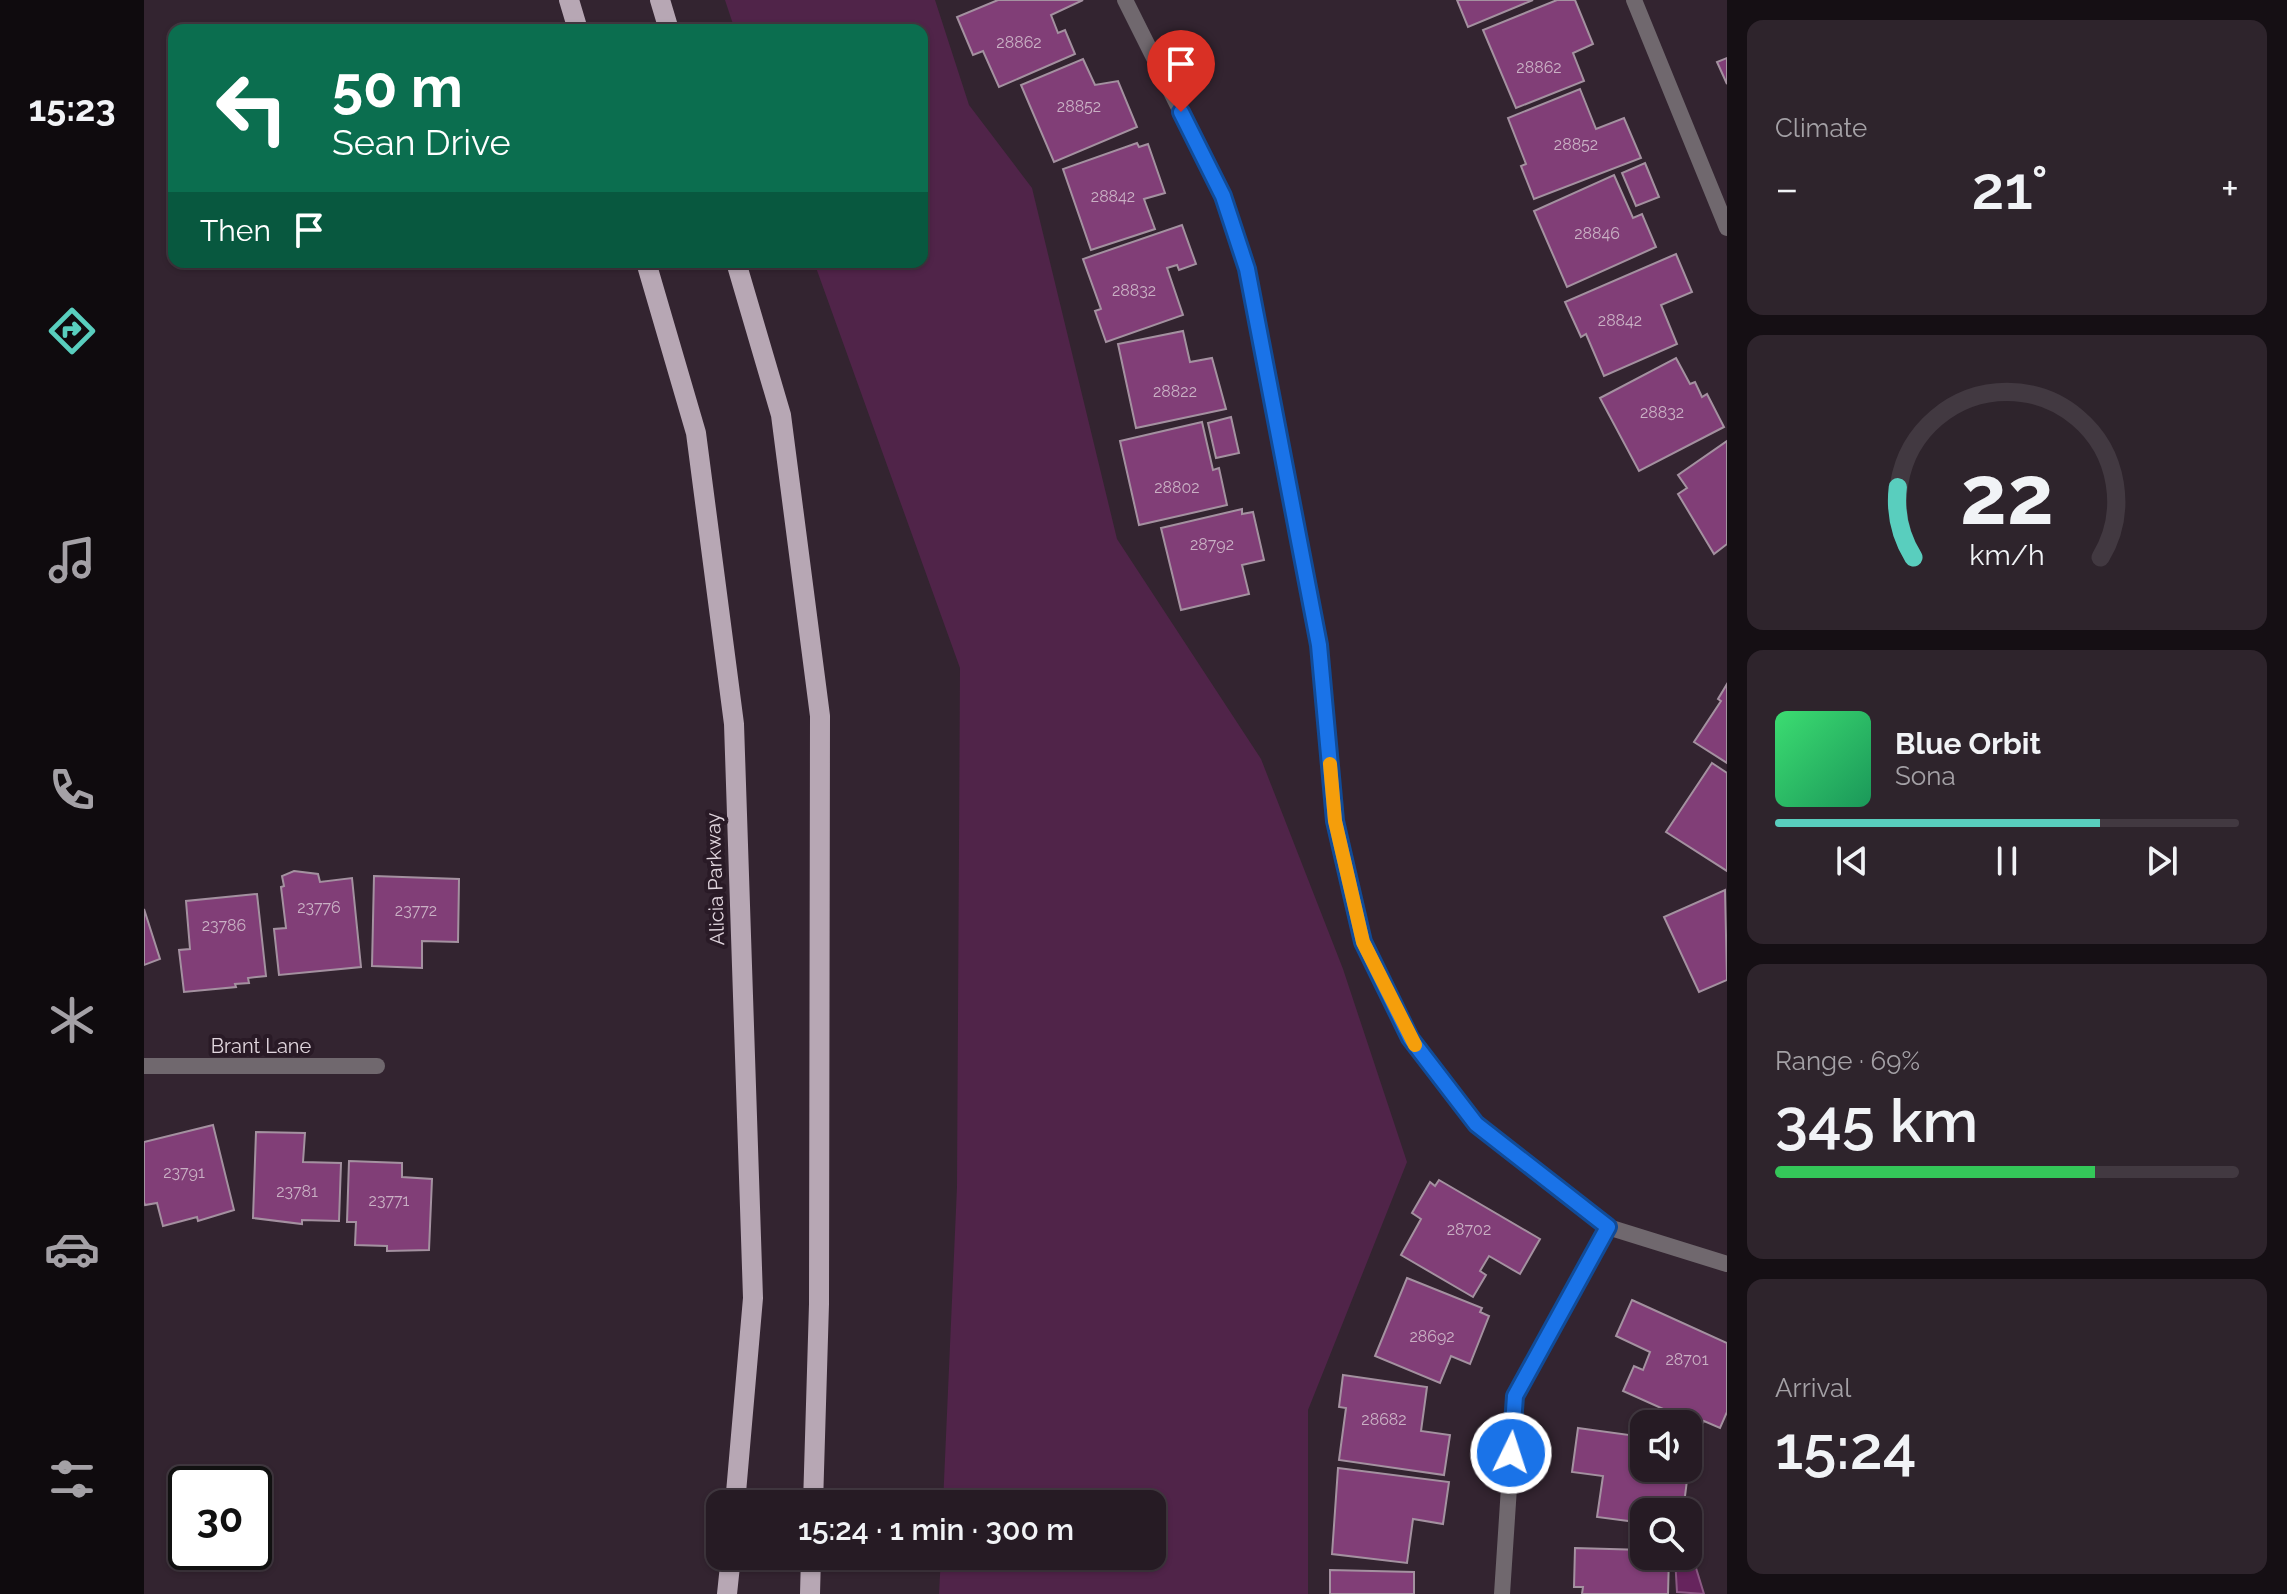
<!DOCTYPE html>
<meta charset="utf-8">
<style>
:root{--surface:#261b24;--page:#2e242c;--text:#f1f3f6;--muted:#a4a1a6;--line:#423941;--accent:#59cebe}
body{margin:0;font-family:Raleway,sans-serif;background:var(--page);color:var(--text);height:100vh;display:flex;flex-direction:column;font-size:30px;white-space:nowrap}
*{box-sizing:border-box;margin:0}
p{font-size:26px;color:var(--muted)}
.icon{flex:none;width:44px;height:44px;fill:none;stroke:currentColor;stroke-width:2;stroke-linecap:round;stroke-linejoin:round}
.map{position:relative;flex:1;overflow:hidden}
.drawer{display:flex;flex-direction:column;gap:20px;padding:20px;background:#150f14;width:560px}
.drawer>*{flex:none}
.guide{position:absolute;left:24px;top:24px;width:760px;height:244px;border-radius:16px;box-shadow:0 2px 6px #0004,0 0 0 2px var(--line);background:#0b6e4f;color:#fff;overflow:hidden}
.tools{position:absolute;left:1486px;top:1410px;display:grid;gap:16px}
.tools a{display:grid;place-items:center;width:72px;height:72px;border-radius:16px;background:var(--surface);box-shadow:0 2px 6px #0004,0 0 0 2px var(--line);font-size:40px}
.speed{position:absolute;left:24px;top:1466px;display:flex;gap:16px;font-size:40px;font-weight:700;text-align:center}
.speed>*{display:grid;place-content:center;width:104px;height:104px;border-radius:50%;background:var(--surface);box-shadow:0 2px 6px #0004,0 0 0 2px var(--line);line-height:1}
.speed .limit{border:4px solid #111;border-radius:12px;background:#fff;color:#111}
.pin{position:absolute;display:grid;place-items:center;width:68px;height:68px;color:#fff;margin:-82px -34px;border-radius:50% 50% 50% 0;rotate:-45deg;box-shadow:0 0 8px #0007}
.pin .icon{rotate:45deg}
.me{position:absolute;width:88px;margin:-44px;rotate:4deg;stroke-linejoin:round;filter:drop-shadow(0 0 6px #0008)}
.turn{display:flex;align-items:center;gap:28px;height:168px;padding:0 32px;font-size:36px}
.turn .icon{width:104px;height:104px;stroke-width:2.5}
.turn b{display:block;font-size:56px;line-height:68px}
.then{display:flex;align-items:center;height:76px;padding:0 32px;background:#0003;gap:16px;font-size:30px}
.big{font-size:60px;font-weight:600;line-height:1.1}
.drawer .card{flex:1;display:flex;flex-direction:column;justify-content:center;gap:12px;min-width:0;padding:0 28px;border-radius:16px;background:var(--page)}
.drawer .dial{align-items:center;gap:0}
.dial svg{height:208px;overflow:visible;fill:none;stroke:var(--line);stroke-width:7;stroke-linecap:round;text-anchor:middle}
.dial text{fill:var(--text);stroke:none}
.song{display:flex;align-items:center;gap:24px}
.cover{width:96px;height:96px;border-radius:12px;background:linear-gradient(135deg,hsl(140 70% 55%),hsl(150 70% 35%))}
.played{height:8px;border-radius:4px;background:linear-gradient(90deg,var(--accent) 70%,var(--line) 70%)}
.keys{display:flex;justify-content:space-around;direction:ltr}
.heat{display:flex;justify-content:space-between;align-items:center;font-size:44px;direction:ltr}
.charge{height:12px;border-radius:6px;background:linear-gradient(90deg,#34c759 69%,var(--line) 0)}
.trip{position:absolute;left:562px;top:1490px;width:460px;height:80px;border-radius:16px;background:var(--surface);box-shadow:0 2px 6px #0004,0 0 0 2px var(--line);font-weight:600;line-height:80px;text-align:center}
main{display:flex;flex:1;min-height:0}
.tabs{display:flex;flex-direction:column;width:144px;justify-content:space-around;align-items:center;background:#0f0b0e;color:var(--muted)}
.tabs .icon{width:56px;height:56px}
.tabs .selected{color:var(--accent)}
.tabs b{font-size:36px;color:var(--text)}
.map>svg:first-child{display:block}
</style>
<main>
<nav class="tabs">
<b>15:23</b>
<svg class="icon selected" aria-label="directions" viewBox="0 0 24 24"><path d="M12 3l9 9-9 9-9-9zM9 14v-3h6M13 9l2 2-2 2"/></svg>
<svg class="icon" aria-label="music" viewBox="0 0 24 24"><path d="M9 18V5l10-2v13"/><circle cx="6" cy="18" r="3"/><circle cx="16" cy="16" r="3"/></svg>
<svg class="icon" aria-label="phone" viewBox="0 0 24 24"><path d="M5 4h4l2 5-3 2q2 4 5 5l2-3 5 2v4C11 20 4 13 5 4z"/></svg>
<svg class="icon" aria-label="climate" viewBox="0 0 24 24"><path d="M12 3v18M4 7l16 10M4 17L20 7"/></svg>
<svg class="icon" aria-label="car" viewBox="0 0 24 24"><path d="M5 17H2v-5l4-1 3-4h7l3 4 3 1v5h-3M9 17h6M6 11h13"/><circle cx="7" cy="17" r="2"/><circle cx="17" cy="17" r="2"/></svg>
<svg class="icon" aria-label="filters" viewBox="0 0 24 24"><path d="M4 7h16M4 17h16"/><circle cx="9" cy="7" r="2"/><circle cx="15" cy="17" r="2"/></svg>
</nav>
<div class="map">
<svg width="1583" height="1594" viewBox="0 0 1583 1594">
<rect width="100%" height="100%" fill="#332430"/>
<polygon fill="#502449" points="581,0 791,0 825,105 888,188 973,539 1117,759 1199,969 1263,1162 1164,1410 1164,1594 795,1594 797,1556 1008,1556 1008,1504 799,1504 813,1187 816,668 670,262 778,262 778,30 591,30"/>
<polygon fill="#66245d" stroke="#8b5984" stroke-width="2" points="1544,1552 1555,1559 1552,1568 1560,1594 1533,1592 1531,1557 1544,1556"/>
<g fill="#813e77" stroke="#a491a0" stroke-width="2">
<polygon points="854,0 939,0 907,15 914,33 921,30 931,54 855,87 839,51 829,55 813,17"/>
<polygon points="1313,0 1389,0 1324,27"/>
<polygon points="1413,0 1431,0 1449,44 1429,53 1440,81 1372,108 1339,30"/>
<polygon points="1583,58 1583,84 1573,62"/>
<polygon points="939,59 951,85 974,81 993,127 910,162 877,85"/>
<polygon points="1436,89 1452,129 1480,118 1497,158 1390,199 1377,166 1382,164 1364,118"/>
<polygon points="993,143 995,147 1004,144 1021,193 1000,199 1011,229 947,250 919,169"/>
<polygon points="1501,163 1515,197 1492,206 1478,173"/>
<polygon points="1470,175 1489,218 1498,214 1512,247 1423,287 1390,211"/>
<polygon points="1038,225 1052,264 1035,270 1033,265 1023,268 1039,315 962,342 951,311 957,309 939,259"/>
<polygon points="1532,254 1548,292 1517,305 1533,344 1460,376 1442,334 1437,337 1421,302"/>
<polygon points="1039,331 1046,362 1068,358 1082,409 992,428 974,344"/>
<polygon points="1532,358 1546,384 1551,382 1558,397 1563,394 1580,427 1495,471 1456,398"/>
<polygon points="1087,417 1095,453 1072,458 1064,423"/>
<polygon points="1058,422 1069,470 1075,468 1083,505 995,525 976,441"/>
<polygon points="1583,441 1583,544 1570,554 1534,494 1543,488 1534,475"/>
<polygon points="1098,509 1098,514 1109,512 1120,560 1098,565 1105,594 1037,610 1017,528"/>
<polygon points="1583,684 1583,763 1550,742 1577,701 1574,699"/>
<polygon points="1568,763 1583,773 1583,871 1522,832"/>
<polygon points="150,871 174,874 176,882 208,878 217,967 135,975 130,929 142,928 137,887 140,886 138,876"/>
<polygon points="230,876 315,879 314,942 278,941 278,968 228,966"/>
<polygon points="1581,890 1583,980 1555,992 1520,917"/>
<polygon points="113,894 122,976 104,978 105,983 91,984 92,987 40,992 35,950 46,949 42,901"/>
<polygon points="0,909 16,959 0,965"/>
<polygon points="69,1125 90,1210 54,1221 53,1217 19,1226 13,1203 1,1205 0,1202 0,1142"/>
<polygon points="112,1132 161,1133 159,1162 197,1163 195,1221 158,1220 158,1224 109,1218"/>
<polygon points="205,1161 258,1163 258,1177 288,1179 285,1250 243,1251 243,1246 211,1245 212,1222 203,1222"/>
<polygon points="1295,1180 1396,1239 1376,1274 1345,1256 1336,1271 1342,1275 1329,1297 1257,1255 1277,1219 1268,1213 1286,1182 1291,1186"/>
<polygon points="1263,1278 1338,1308 1336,1312 1345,1316 1326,1364 1307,1356 1296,1383 1231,1356"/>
<polygon points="1488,1300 1583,1343 1583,1412 1576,1428 1560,1421 1557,1426 1479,1391 1490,1366 1499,1370 1506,1352 1472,1336"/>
<polygon points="1199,1375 1283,1387 1277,1431 1306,1435 1300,1475 1195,1460 1202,1408 1195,1407"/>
<polygon points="1434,1428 1500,1437 1500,1468 1537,1468 1535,1479 1543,1480 1539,1512 1500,1512 1500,1523 1453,1517 1459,1476 1428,1472"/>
<polygon points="1194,1468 1305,1482 1299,1524 1269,1519 1263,1563 1188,1554"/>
<polygon points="1431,1548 1500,1550 1500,1556 1525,1556 1524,1594 1438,1594 1439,1587 1430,1587"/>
<polygon points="1186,1570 1270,1572 1270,1594 1186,1594"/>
</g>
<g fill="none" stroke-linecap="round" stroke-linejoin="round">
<g stroke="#70686e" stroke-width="16">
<polyline points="981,0 1079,196 1103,269 1175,645 1191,821 1219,942 1266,1038 1332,1124 1464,1227 1583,1264"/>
<polyline points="1490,0 1583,228"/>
<polyline points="0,1066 233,1066"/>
<polyline points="1358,1594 1371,1396 1464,1227"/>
</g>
<g stroke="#b7a7b4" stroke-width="20">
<polyline points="425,0 434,30"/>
<polyline points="516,0 525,30"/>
<polyline points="502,262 552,433 590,724 609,1298 591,1504"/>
<polyline points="592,262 637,415 676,716 675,1304 669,1504"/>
<polyline points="583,1594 587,1556"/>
<polyline points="666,1594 667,1556"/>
</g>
</g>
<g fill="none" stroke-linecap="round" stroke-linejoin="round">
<g stroke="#114b97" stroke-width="20">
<polyline id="route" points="1037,112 1079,196 1103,269 1175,645 1191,821 1219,942 1266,1038 1332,1124 1464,1227 1371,1396 1367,1453"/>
</g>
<use href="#route" stroke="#1a73e8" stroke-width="14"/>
<polyline stroke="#f59e0b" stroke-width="14" points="1186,764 1191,821 1219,942 1271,1045"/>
</g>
<g text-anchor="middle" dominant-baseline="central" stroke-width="8" stroke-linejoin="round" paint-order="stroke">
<g font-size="16" fill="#c9b0c4">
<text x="875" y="42">28862</text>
<text x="1395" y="67">28862</text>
<text x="935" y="106">28852</text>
<text x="1432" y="144">28852</text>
<text x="969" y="196">28842</text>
<text x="1453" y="233">28846</text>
<text x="990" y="290">28832</text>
<text x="1476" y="320">28842</text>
<text x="1031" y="391">28822</text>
<text x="1518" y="412">28832</text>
<text x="1033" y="487">28802</text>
<text x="1068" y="544">28792</text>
<text x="175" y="907">23776</text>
<text x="272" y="910">23772</text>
<text x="80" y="925">23786</text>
<text x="40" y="1172">23791</text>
<text x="153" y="1191">23781</text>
<text x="245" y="1200">23771</text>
<text x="1325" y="1229">28702</text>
<text x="1288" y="1336">28692</text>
<text x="1543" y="1359">28701</text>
<text x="1240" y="1419">28682</text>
</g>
<g font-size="20" fill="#e1d6de" stroke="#291a26">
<text transform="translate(571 879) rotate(-92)">Alicia Parkway</text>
<text x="117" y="1046">Brant Lane</text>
</g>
</g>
</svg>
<div class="tools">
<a><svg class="icon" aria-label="sound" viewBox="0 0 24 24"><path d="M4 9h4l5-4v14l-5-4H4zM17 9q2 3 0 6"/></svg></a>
<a><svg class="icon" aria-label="search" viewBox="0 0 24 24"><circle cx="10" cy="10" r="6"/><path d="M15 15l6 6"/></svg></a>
</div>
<div class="speed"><div class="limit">30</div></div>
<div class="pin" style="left:1037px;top:112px;background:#d93025"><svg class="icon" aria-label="arrive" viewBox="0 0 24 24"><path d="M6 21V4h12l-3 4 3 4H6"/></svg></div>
<svg class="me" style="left:1367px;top:1453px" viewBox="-20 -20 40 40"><circle r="17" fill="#1a73e8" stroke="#fff" stroke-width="3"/><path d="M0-11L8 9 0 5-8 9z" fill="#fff"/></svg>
<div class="trip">15:24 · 1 min · 300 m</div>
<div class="guide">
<div class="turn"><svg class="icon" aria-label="left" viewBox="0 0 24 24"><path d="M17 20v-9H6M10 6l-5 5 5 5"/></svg><div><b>50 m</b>Sean Drive</div></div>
<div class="then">Then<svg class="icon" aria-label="arrive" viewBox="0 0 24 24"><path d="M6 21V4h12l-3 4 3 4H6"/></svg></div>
</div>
</div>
<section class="drawer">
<div class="card"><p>Climate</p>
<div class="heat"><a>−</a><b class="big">21°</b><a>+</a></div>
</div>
<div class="card dial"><svg viewBox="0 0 100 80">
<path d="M14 69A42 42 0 1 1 86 69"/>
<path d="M14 69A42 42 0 0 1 8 42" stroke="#59cebe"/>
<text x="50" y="56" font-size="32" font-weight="700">22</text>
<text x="50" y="72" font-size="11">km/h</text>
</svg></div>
<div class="card">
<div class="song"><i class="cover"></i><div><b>Blue Orbit</b><p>Sona</p></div></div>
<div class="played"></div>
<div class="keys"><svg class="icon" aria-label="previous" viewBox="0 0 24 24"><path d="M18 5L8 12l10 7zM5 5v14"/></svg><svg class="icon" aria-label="pause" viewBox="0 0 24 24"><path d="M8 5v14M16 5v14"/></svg><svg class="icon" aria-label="next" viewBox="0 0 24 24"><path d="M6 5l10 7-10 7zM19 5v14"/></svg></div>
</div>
<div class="card"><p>Range · 69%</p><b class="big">345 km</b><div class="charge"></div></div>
<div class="card"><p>Arrival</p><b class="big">15:24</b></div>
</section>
</main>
